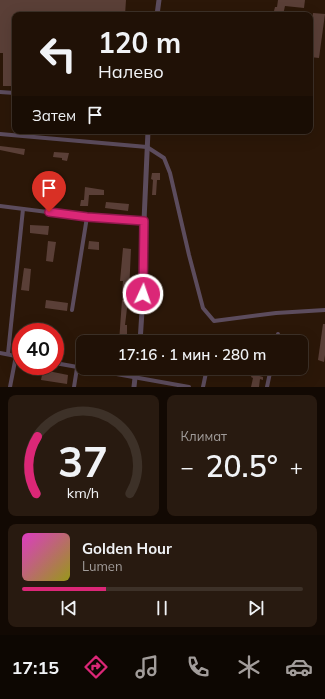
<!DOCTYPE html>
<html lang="ru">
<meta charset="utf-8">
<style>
:root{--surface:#201106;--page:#281a10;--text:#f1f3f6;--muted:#a29d9b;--line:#3d3128;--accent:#db2777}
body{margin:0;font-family:Mulish,sans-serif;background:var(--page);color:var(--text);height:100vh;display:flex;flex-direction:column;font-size:15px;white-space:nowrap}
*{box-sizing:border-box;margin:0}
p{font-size:13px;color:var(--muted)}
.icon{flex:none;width:22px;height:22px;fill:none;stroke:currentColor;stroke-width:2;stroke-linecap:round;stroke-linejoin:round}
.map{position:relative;height:387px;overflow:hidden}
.details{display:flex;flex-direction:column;gap:8px;padding:8px;background:#120903;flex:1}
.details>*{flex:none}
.banner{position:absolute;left:12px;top:12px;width:301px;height:122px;border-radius:8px;box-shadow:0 4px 16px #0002,0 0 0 1px var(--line);background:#201106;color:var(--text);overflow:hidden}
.speed{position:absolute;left:12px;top:323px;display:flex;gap:8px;font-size:20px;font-weight:700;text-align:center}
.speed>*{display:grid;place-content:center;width:52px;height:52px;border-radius:50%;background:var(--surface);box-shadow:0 4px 16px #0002,0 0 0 1px var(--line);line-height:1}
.speed .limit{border:6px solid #d22;background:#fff;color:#111}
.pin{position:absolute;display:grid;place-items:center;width:34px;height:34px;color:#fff;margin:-41px -17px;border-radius:50% 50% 50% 0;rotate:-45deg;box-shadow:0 0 4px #0007}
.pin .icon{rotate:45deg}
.me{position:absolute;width:44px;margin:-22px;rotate:3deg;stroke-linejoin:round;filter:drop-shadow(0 0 3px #0008)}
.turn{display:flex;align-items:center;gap:14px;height:84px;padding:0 20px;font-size:18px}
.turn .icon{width:52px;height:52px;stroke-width:2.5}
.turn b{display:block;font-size:28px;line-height:34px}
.then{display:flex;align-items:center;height:38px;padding:0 20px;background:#0003;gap:8px;font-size:15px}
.big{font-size:30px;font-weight:600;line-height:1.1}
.details .tile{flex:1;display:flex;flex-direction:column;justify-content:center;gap:6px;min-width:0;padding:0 14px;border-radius:8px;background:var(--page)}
.details .dial{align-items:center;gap:0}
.dial svg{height:104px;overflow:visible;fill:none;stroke:var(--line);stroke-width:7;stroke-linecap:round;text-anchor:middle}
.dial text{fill:var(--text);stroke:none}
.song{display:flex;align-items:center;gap:12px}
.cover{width:48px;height:48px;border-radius:6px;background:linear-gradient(135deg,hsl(310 70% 55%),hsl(60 70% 35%))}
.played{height:4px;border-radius:2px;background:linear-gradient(90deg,var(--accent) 30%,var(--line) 30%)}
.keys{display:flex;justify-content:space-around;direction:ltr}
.heat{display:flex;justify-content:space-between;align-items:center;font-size:22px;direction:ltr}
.details .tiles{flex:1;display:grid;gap:8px;grid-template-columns:1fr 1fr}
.tile:last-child{grid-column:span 2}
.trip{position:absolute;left:76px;top:335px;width:232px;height:40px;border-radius:8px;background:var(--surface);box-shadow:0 4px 16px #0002,0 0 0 1px var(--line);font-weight:600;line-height:40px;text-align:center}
.menu{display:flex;height:64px;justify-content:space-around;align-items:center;background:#0d0702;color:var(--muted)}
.menu .icon{width:28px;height:28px}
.menu .on{color:var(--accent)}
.menu b{font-size:18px;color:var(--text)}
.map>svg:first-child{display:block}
</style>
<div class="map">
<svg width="325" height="387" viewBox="0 0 325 387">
<rect width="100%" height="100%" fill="#2b1708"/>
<g fill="#5a3f37">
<polygon points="0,0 126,0 125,15 15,15 15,64 13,64 12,86 3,86 3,53 0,53"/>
<polygon points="278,0 305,0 304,8 285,6 283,15 273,15 275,7 277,7"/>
<polygon points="313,13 325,14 319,58 310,57 310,34"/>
<polygon points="0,146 25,149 24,155 0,150"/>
<polygon points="54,152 69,153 67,161 62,160 62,158 53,157"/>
<polygon points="152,173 160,173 160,180 157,180 156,195 152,195 153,180 151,179"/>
<polygon points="85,187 104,190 104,195 89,195 88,206 80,206 81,200 84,200"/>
<polygon points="106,202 129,204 128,211 105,208"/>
<polygon points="30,225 49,226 48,235 30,233"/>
<polygon points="48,241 56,242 53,262 46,261"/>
<polygon points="89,241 99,242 99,250 88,249"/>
<polygon points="123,248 131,249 129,293 122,293 123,281 120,281"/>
<polygon points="24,268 31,269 29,291 21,290"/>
<polygon points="46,300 68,303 67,311 45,308"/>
<polygon points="122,300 128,300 125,325 127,325 127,342 119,342"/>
<polygon points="323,324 325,324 325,355 324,362 318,360"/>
<polygon points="43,370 68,375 67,384 41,380"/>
<polygon points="252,374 263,377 263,380 260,379 259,387 251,387 253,378 251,377"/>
</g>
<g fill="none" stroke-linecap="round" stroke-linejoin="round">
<g stroke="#5c4c5d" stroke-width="4">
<polyline points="0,92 15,93"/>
<polyline points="0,134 147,147 164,158 170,173 189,255 203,308 214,321 276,313 325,310"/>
<polyline points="0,206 87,217 144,221"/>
<polyline points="72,310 87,217"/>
<polyline points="140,336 213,340 212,342"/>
<polyline points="277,342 278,334"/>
<polyline points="0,353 21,357"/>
<polyline points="8,354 23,209"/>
<polyline points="55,363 189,387"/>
<polyline points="10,387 16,356"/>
<polyline points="74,387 77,368"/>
<polyline points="203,387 207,368"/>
<polyline points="267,387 271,368"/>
</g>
<g stroke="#5c4c5d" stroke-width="5">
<polyline points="157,15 159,0"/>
<polyline points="140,342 144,280 144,221 148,131"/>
<polyline points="134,387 136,368"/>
</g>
</g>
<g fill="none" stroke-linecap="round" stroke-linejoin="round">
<g stroke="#8e194d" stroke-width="10">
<polyline id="route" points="49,212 87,217 144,221 143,294"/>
</g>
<use href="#route" stroke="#db2777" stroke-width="7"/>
</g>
</svg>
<div class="speed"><div class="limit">40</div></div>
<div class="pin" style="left:49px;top:212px;background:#d93025"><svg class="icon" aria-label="arrive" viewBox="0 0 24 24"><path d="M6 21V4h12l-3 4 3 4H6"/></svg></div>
<svg class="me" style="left:143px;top:294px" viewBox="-20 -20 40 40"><circle r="17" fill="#db2777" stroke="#fff" stroke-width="3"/><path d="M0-11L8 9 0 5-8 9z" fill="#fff"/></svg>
<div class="trip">17:16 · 1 мин · 280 m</div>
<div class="banner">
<div class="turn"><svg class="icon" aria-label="left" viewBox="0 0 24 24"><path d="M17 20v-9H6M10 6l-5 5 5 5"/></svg><div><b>120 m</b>Налево</div></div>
<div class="then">Затем<svg class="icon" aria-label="arrive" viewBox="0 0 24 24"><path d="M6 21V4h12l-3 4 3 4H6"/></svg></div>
</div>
</div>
<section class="details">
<div class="tiles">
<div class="tile dial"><svg viewBox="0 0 100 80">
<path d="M14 69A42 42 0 1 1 86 69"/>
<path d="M14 69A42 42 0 0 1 15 25" stroke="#db2777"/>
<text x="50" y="56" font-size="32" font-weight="700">37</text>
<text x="50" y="72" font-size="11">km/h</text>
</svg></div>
<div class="tile"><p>Климат</p>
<div class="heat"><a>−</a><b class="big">20.5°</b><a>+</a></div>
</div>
<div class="tile">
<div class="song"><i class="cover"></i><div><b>Golden Hour</b><p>Lumen</p></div></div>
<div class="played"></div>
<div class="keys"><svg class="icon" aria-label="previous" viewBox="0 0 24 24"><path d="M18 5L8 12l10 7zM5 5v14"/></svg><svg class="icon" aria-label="pause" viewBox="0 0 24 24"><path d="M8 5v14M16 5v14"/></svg><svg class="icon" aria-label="next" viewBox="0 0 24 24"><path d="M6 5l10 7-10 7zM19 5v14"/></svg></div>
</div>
</div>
</section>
<nav class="menu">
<b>17:15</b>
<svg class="icon on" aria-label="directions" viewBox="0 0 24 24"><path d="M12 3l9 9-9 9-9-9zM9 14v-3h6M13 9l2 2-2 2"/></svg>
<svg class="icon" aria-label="music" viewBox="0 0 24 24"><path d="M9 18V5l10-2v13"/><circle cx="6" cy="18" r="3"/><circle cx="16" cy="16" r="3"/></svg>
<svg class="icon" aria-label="phone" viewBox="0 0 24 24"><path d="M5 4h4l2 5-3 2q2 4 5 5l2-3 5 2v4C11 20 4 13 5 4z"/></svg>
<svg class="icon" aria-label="climate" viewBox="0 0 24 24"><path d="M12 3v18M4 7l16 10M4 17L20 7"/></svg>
<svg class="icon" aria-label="car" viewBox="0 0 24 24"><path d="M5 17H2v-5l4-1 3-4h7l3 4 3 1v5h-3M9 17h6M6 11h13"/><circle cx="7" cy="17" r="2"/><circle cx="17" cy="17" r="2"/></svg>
</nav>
